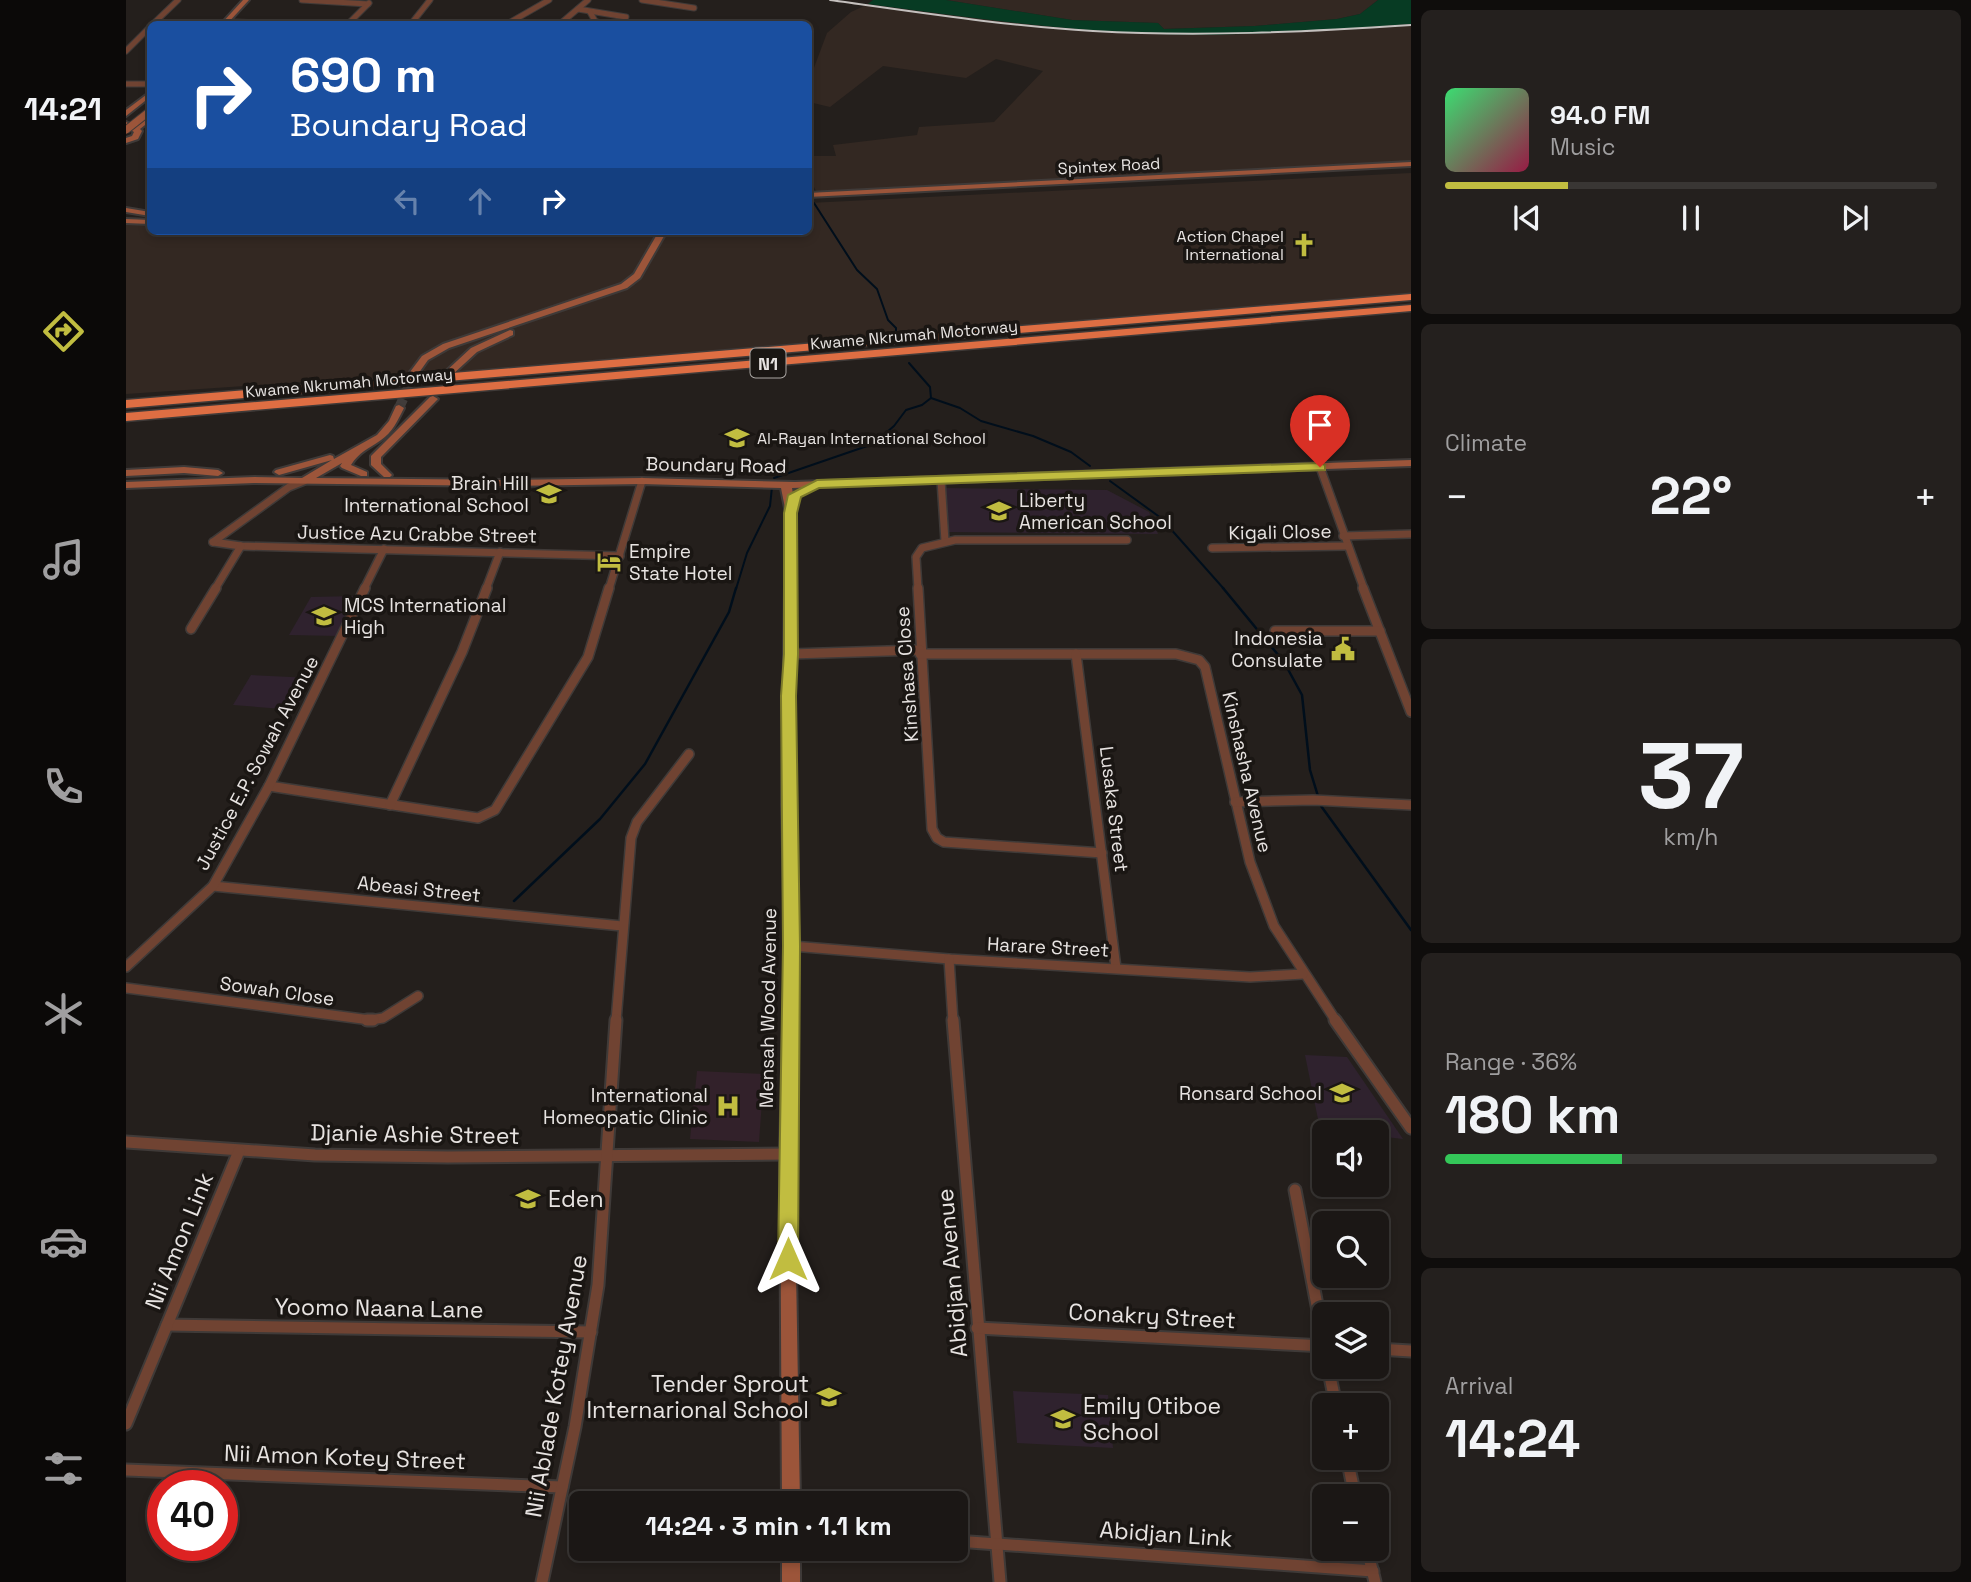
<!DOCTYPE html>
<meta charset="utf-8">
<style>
:root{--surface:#1b1715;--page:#24201e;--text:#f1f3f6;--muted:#a09fa0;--line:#393634;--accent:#c1bd40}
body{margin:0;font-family:"Space Grotesk",sans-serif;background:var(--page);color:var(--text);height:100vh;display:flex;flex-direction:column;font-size:26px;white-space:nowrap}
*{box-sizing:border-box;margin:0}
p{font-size:23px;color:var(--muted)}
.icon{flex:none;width:38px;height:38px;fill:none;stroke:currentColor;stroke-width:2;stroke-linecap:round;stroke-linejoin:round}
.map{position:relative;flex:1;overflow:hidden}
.side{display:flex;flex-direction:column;gap:10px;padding:10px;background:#0f0d0c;width:560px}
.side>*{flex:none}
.hud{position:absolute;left:21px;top:21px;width:665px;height:214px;border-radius:10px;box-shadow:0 4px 10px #0003,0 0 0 2px var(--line);background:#1a4fa0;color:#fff;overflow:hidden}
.buttons{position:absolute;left:1186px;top:1120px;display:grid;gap:14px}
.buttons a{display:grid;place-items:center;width:77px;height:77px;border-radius:10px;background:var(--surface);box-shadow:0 4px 10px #0003,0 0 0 2px var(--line);font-size:35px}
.speed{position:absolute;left:21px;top:1470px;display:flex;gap:14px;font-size:35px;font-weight:700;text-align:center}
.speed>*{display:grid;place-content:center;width:91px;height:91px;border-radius:50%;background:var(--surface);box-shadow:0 4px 10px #0003,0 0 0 2px var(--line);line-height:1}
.speed .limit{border:10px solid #d22;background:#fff;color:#111}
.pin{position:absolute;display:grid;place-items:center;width:60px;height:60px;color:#fff;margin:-72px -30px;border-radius:50% 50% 50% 0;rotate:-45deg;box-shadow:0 0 7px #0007}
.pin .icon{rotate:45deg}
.me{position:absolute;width:77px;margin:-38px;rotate:0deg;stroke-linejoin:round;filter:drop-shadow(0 0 5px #0008)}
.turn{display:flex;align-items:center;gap:24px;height:147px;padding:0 28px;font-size:32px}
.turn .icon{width:91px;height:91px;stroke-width:2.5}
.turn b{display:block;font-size:49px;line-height:60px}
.lanes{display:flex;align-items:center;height:66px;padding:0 28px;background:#0003;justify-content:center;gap:35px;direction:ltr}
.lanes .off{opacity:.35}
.big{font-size:52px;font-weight:800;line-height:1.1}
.side .tile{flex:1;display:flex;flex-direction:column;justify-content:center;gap:10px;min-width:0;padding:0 24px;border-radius:10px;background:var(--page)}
.side .dial{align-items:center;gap:0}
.dial b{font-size:91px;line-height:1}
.song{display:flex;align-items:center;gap:21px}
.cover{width:84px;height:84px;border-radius:10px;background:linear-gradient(135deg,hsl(140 70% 55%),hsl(340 70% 35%))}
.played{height:7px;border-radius:4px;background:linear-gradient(90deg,var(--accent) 25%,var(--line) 25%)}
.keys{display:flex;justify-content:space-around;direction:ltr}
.heat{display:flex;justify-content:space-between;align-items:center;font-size:38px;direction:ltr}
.charge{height:10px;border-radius:5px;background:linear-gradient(90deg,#34c759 36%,var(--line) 0)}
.trip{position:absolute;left:443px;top:1491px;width:399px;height:70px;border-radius:10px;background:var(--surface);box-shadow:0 4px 10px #0003,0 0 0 2px var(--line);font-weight:800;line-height:70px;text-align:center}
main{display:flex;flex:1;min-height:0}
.dock{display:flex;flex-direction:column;width:126px;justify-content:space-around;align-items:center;background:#0b0908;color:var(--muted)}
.dock .icon{width:49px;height:49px}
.dock .selected{color:var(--accent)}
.dock b{font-size:32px;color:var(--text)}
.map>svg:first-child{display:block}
</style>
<main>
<nav class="dock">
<b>14:21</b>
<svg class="icon selected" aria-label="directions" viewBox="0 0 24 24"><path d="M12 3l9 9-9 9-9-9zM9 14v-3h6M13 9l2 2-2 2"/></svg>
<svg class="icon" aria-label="music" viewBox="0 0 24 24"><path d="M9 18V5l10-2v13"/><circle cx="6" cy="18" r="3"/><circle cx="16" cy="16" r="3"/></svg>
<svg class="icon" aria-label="phone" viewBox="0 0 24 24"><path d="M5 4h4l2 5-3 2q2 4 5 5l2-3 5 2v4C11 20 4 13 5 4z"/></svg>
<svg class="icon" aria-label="climate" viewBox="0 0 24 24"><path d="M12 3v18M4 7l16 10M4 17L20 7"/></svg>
<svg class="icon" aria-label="car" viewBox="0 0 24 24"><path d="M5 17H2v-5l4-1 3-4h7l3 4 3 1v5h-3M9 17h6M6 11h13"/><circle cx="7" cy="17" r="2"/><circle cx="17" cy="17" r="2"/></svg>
<svg class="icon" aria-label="filters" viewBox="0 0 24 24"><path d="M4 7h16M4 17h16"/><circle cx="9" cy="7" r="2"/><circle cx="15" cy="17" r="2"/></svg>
</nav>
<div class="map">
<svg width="1285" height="1582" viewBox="0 0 1285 1582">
<rect width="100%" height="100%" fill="#241f1c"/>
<g fill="#332822">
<polygon points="699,0 933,28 1029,34 1128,34 1285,24 1285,163 690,191 683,177 683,156 710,156 707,145 791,135 793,127 868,122 917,71 870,59 840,78 757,66 704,107 683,102 683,81 701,33 725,12 738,6"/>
<polygon points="820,0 1252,0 1234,14 1211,19 1129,26 1038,29 1032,23 946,20"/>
<polygon points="1285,173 1285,294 311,376 222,379 0,394 0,224 24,225 24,231 682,231 683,203"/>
</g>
<g fill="#2f222e">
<polygon points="818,488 981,490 1023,512 1032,534 823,532"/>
<polygon points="232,596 213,636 163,635 185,597"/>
<polygon points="125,675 186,678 169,710 107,705"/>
<polygon points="1179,1055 1221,1057 1277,1139 1251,1136 1251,1132 1194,1129"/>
<polygon points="887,1391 982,1395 987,1448 891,1443"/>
</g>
<polygon fill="#32212a" points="571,1071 638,1074 633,1142 564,1139"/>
<path fill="#073b23" d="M747 0H820L946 20 1032 23 1038 29 1129 26 1211 19 1234 14 1252 0H1285V24C1200 30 1114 37 1029 34 932 30 837 17 742 4Z"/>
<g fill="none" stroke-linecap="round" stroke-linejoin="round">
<g stroke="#000e1b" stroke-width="2">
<polyline points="688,203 731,270 751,289 762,320 770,328 770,336"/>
<polyline points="783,363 804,387 805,398 834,408 855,421 907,436 945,452 964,466"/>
<polyline points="648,478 747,444 768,426 780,410 796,405 805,398"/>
<polyline points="984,481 1035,518 1098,589"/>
<polyline points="610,589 621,553 644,506 646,487"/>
</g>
<g stroke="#000e1b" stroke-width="2.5">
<polyline points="1097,588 1158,662 1176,695 1184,770 1195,806 1285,930"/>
<polyline points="388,901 474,819 519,764 603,612 610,588"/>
</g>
<polyline stroke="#413c3a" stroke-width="10" stroke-dasharray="10 4.5" stroke-linecap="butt" points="273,408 289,372"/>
<g stroke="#3f3a38" stroke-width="7">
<g id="street-far3">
<polyline points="176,0 242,4"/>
<polyline points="516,0 568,8"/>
<polyline points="452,9 500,17"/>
<polyline points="464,12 469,21 475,24"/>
<polyline points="107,22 167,24"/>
<polyline points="27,24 52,0"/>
<polyline points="222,24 243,3"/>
<polyline points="285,24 304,0"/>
<polyline points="381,24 423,0"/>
<polyline points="434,24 462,0"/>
<polyline points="0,51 24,27"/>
<polyline points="0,84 24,84"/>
</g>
</g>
<g stroke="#3f3a38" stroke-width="10">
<g id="street-far2">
<polyline points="1194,467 1238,589"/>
<polyline points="815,480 819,541"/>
<polyline points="1217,536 1285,534"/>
<polyline points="87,542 115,546 494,556"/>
<polyline points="87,542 163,487 178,481"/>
<polyline points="1086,548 1222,546"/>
<polyline points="89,589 115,546"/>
<polyline points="238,589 258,549"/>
<polyline points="360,589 374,552"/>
<polyline points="483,589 516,481"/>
<polyline points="792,589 790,557 796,548 829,540 1001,540"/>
</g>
</g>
<g stroke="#3f3a38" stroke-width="12">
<g id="street-far1">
<polyline points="792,588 806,829 811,838 818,842 976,853"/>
<polyline points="1237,588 1285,712"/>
<polyline points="65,629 90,588"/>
<polyline points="1149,631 1254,631"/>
<polyline points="665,654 794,650"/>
<polyline points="794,654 1050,654 1073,660 1079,667 1124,862 1148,926 1210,1021"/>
<polyline points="950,654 990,968"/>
<polyline points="143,786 352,818 369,810 462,657 483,588"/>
<polyline points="1109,802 1187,800 1285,805"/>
<polyline points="264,805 336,652 361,588"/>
<polyline points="87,886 496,926"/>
<polyline points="666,946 823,959 1124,977 1177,974"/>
<polyline points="823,959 827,1021"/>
<polyline points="0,967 87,886 143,786 239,588"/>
<polyline points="0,988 244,1020 257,1018 292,996"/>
<polyline points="490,1021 505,838 511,822 563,754"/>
</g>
</g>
<g stroke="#3f3a38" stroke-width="15">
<g id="street">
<polyline points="241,1020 247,1020"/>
<polyline points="827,1020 874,1582"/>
<polyline points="1209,1020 1285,1128"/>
<polyline points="0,1142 189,1155 322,1157 661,1154"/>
<polyline points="1169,1190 1199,1347"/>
<polyline points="41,1325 465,1332"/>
<polyline points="851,1328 1199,1346"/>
<polyline points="1251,1349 1285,1351"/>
<polyline points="1202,1367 1210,1405"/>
<polyline points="0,1424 113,1151"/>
<polyline points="1221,1458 1229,1496"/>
<polyline points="0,1470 436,1487"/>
<polyline points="830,1541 1247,1571"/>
<polyline points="1241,1549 1249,1582"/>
<polyline points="416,1582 449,1427 472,1285 490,1020"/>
</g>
</g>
<g stroke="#3f3a38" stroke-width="4">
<g id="secondary">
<polygon points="117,0 123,0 101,24 95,24"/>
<polygon points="24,92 24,97 0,116 0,110"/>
<polygon points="21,116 24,116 24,121 14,129 16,131 12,139 0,143 0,138 6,136 8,132 0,127 0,122 8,126"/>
<polygon points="1285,162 1285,166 682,197 682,193"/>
<polygon points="0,208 24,212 24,216 0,212"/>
<polygon points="0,219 24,220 24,224 0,223"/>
<polygon points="533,231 541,231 514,278 501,288 323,348 302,360 292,374 286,374 284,372 296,356 317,344 495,284 508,274"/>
<polygon points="384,330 387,331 387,335 351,352 326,375 320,375 318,373 345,348"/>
<polygon points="307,396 312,399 310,401 255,457 255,464 266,475 264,477 258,477 245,465 245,456 304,397"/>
<path d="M273 405 278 408C272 420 266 433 255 440 242 449 233 452 225 465L241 472V476H235L216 468 214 466 216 463 190 478 381 480 516 478 669 482 1285 460V466L666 488 670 513 668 805 673 946 668 1154 674 1503H656L654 1154 659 946 656 805 660 513 655 488 516 484 381 486 128 483 0 488V482L128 477 176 478 206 460 153 475 148 472 150 470 204 455 207 456 208 459 251 435 263 421 270 406Z"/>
<polygon points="58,467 92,470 97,473 92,476 58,473 0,476 0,470"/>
<rect x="656" y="1549" width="18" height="33"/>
</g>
</g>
<g stroke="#3f3a38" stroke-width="3">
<g id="highway">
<polygon points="1285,294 1285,300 0,408 0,400"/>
<polygon points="1285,305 1285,311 0,421 0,413"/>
</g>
</g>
<use href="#street-far3" stroke="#704332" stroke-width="5"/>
<use href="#street-far2" stroke="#704332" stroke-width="7"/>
<use href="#street-far1" stroke="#704332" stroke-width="9"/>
<use href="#street" stroke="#704332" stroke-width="11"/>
<use href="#secondary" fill="#9c553a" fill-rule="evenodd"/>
<use href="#highway" fill="#de6e43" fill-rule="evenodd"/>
<path stroke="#c4c0be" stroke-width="2" d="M704 0C791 12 879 26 967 31 1073 37 1179 32 1285 25"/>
<g stroke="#3f3a38" stroke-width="9" stroke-linecap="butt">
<polyline id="secondary-bridge" points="0,130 24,111"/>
</g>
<use href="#secondary-bridge" stroke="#9c553a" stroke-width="7"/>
</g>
<polygon fill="#c1bd40" stroke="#7d7b2a" stroke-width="2" points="1194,463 1199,465 1199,470 693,488 675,497 671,513 672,654 670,696 674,946 672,1259 669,1265 662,1268 655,1265 652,1259 657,946 655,696 658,654 658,513 662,495 691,480"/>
<defs>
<g id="church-bare" transform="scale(1.89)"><path d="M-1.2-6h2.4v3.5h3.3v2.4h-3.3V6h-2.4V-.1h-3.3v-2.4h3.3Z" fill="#c1bd40" stroke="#1a1613" stroke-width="2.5" paint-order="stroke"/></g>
<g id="school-bare" transform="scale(1.89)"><path d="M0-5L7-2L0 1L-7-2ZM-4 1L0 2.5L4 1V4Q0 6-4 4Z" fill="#c1bd40" stroke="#1a1613" stroke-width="2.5" paint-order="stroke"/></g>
<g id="hotel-bare" transform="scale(1.89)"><path d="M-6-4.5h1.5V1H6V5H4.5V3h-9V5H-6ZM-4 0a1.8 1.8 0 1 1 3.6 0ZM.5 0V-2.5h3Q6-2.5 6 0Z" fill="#c1bd40" stroke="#1a1613" stroke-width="2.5" paint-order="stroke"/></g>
<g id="civic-bare" transform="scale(1.89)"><path d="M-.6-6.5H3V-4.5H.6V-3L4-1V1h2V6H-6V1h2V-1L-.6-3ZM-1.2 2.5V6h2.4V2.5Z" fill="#c1bd40" stroke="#1a1613" stroke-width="2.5" paint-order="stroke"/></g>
<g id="hospital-bare" transform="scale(1.89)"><path d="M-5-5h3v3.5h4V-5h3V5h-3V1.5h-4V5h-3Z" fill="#c1bd40" stroke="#1a1613" stroke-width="2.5" paint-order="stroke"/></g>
</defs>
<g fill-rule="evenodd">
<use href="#church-bare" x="1178" y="245"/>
<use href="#school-bare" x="611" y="438"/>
<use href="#school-bare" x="423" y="494"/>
<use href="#school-bare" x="873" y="511"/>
<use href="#hotel-bare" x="483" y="562"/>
<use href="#school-bare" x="198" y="616"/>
<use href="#civic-bare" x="1217" y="649"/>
<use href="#school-bare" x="1216" y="1093"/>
<use href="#hospital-bare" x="602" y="1106"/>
<use href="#school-bare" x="402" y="1199"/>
<use href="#school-bare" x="703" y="1397"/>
<use href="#school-bare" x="937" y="1419"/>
</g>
<g text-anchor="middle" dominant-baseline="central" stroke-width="7" stroke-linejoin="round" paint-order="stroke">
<g font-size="16" fill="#e7e3e1" stroke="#1a1613">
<text transform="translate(983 166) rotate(-3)">Spintex Road</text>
<text transform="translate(788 335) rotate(-5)">Kwame Nkrumah Motorway</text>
<text transform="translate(223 383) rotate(-5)">Kwame Nkrumah Motorway</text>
</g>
<g font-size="16" fill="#e7e3e1" stroke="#1a1613" text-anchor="end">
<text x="1158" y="236">Action Chapel<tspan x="1158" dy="18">International</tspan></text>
<text x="631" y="438" text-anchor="start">Al-Rayan International School</text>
</g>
<rect fill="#1a1613" stroke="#aaa6a3" stroke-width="2" x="624.5" y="348.5" width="35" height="29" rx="5"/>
<g font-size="18" font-weight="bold" fill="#e7e3e1">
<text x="642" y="363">N1</text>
</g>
<g font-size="19" fill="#e7e3e1" stroke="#1a1613">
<text transform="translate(590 465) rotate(1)">Boundary Road</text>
<text transform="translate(1154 532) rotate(-1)">Kigali Close</text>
<text transform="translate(291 534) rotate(1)">Justice Azu Crabbe Street</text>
<text transform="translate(781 674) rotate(-94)">Kinshasa Close</text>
<text transform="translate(131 763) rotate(-62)">Justice E.P. Sowah Avenue</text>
<text transform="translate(1121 772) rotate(77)">Kinshasha Avenue</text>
<text transform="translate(988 809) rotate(83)">Lusaka Street</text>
<text transform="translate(293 889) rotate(6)">Abeasi Street</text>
<text transform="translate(922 947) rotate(3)">Harare Street</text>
<text transform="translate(151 991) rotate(8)">Sowah Close</text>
<text transform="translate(642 1008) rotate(-89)">Mensah Wood Avenue</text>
</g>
<g font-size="19" fill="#e7e3e1" stroke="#1a1613" text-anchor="end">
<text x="403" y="483">Brain Hill<tspan x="403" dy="22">International School</tspan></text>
<text x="893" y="500" text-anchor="start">Liberty<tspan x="893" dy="22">American School</tspan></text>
<text x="503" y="551" text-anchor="start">Empire<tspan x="503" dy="22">State Hotel</tspan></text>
<text x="218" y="605" text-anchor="start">MCS International<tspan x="218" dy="22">High</tspan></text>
<text x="1197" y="638">Indonesia<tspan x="1197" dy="22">Consulate</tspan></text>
<text x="1196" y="1093">Ronsard School</text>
<text x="582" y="1095">International<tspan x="582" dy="22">Homeopatic Clinic</tspan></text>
</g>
<g font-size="23" fill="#e7e3e1" stroke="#1a1613">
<text transform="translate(289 1134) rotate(1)">Djanie Ashie Street</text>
<text transform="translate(53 1241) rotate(-68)">Nii Amon Link</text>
<text transform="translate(826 1273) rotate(-95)">Abidjan Avenue</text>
<text transform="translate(253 1308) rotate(1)">Yoomo Naana Lane</text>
<text transform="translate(1026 1316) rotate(3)">Conakry Street</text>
<text transform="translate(430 1386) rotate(-80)">Nii Ablade Kotey Avenue</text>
<text transform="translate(219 1457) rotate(2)">Nii Amon Kotey Street</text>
<text transform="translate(1040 1534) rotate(4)">Abidjan Link</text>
</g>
<g font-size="23" fill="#e7e3e1" stroke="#1a1613" text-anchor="start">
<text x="422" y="1199">Eden</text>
<text x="683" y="1384" text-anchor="end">Tender Sprout<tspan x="683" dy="26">Internarional School</tspan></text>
<text x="957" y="1406">Emily Otiboe<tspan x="957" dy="26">School</tspan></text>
</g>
</g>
</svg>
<div class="buttons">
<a><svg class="icon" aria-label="sound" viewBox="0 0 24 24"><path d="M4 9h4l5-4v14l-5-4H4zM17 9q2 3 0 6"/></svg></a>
<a><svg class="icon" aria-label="search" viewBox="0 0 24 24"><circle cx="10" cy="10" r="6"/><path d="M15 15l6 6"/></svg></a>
<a><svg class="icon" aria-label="layers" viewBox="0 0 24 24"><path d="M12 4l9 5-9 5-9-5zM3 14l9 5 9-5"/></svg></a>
<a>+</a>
<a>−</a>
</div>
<div class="speed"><div class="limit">40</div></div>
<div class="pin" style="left:1194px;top:467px;background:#d93025"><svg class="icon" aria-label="arrive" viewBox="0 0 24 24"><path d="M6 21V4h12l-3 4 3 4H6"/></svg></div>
<svg class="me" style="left:662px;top:1259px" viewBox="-20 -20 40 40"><path d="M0-17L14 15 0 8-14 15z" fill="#c1bd40" stroke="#fff" stroke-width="4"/></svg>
<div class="trip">14:24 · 3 min · 1.1 km</div>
<div class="hud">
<div class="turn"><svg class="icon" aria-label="right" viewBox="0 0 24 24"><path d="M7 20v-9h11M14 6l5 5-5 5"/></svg><div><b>690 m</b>Boundary Road</div></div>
<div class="lanes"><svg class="icon off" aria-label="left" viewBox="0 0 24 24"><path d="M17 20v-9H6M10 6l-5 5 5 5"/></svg><svg class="icon off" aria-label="ahead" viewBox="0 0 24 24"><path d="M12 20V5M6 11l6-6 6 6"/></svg><svg class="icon" aria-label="right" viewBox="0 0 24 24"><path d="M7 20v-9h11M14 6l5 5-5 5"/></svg></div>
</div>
</div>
<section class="side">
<div class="tile">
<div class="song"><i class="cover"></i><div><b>94.0 FM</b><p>Music</p></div></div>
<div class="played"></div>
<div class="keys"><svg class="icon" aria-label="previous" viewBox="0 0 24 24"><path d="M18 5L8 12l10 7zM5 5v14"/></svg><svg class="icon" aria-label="pause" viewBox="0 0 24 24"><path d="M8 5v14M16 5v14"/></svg><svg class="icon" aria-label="next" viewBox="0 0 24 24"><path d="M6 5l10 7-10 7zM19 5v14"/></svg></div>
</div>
<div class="tile"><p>Climate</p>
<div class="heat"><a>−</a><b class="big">22°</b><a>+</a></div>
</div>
<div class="tile dial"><b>37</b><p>km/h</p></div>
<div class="tile"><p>Range · 36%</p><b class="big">180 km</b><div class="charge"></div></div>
<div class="tile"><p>Arrival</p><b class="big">14:24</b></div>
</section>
</main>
